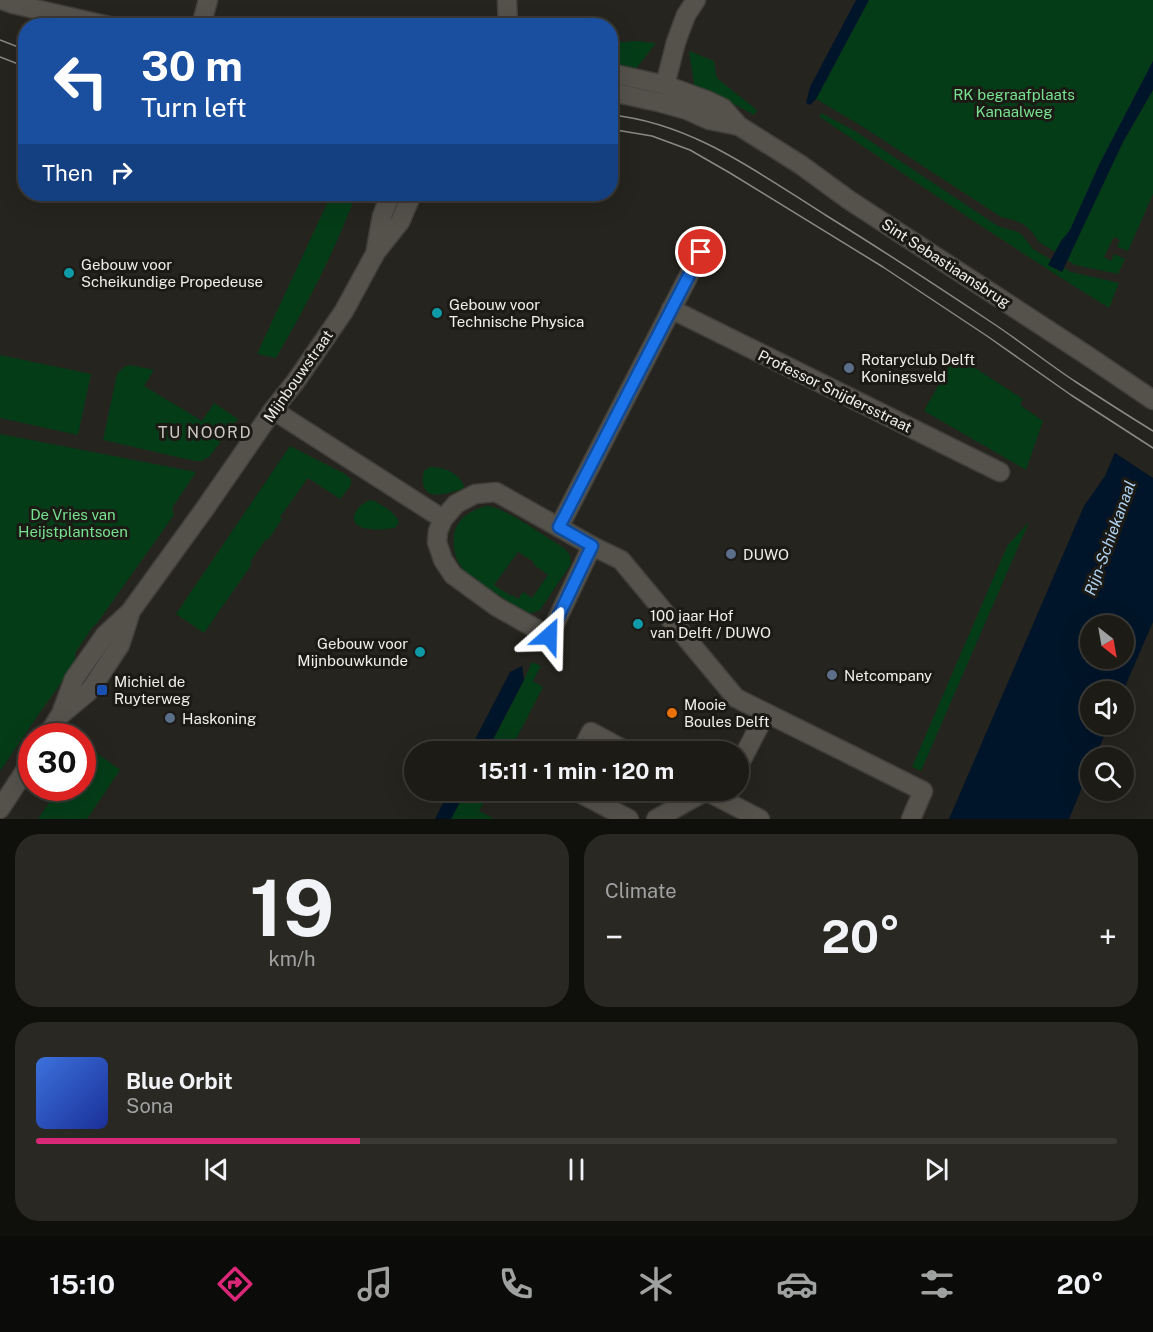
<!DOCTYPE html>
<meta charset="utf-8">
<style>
:root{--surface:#1c1b16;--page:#292823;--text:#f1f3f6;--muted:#a0a1a1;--line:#3a3935;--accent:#db2777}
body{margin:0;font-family:"Public Sans",sans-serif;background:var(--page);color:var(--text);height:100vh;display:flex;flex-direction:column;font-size:22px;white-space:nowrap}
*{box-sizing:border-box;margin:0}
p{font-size:20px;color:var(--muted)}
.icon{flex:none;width:33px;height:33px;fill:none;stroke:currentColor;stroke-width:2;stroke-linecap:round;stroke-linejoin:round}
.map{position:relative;height:819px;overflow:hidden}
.sheet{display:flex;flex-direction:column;gap:15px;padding:15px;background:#0f0f0c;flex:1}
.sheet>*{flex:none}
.top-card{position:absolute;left:18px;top:18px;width:600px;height:183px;border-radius:24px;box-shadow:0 6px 24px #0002,0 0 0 2px var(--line);background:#1a4fa0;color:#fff;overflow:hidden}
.needle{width:39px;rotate:149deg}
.buttons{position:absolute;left:1080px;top:615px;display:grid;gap:12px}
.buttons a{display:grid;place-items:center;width:54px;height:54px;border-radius:50%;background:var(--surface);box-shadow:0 6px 24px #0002,0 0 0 2px var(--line);font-size:30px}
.speed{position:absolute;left:18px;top:723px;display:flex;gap:12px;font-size:30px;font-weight:700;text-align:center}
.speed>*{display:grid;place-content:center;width:78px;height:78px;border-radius:50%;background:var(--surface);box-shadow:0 6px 24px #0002,0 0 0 2px var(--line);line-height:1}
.speed .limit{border:9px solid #d22;background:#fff;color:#111}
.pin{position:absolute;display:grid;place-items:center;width:51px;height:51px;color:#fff;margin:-26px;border:3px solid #fff;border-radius:50%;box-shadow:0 2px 6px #0007}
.me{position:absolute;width:66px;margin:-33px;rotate:25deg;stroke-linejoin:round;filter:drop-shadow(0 0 4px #0008)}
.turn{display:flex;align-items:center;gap:21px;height:126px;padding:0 24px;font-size:27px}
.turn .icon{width:78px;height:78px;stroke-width:2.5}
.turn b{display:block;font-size:42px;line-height:51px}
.then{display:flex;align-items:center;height:57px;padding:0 24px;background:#0003;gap:12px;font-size:22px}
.big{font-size:45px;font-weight:700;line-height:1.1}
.sheet .card{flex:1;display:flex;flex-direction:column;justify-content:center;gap:9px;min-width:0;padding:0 21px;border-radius:24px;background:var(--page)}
.sheet .dial{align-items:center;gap:0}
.dial b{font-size:78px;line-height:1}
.song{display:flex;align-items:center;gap:18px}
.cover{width:72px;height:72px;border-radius:9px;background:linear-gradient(135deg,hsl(220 70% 55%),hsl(230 70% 35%))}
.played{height:6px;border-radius:3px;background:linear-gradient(90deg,var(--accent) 30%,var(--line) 30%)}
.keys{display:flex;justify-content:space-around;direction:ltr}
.heat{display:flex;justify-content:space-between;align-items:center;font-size:33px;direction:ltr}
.sheet .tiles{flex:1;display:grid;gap:15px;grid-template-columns:1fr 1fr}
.card:last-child{grid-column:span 2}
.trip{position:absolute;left:404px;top:741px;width:345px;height:60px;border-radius:30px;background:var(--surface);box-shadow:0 6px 24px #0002,0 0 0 2px var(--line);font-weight:700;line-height:60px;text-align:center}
.menu{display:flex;height:96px;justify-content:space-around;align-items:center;background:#0b0b09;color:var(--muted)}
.menu .icon{width:42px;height:42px}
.menu .current{color:var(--accent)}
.menu b{font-size:27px;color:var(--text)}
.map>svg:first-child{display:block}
</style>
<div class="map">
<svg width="1153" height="819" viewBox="0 0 1153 819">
<rect width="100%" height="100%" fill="#26241e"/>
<g fill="#053c18" fill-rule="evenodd">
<polygon points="869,0 1153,0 1153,61 1099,165 1070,230 1055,252 1039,242 1032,232 1023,224 1013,220 1001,217 860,125 816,99"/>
<polygon points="636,41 656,43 635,70 627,70 611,60 611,43"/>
<polygon points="689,51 714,61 716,75 718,79 757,110 754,115 730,102 693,87 694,84"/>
<polygon points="1153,90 1153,194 1128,251 1117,247 1120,240 1114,237 1104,257 1111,261 1114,254 1125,259 1118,274 1075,265 1067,260 1123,142"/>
<path d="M821 113 855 131 998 226 1018 232 1023 236 1033 249 1051 260 1049 265 1061 272 1064 268 1071 272 1119 283 1109 308C1011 247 915 182 820 117Z"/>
<path d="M345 194H356C335 251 307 305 276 358L257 354 330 197 344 196Z"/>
<polygon points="0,355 91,374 78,435 0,418"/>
<polygon points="955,355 1023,399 1020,405 1043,421 1026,470 924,411"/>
<polygon points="130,365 154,370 144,386 202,421 214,403 238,419 209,457 201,461 195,461 103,440 117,374 124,367"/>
<polygon points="0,434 196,472 172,508 174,515 95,626 94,625 75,653 76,654 74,657 78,660 43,708 0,771"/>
<polygon points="290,446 345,474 351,479 351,485 340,499 308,478 280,517 282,519 268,540 266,539 250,562 252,564 204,633 176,614"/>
<path d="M430 467C443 466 459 473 464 486L463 489C443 495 417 503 424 471Z"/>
<path d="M372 500C381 504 397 513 399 523L395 528C384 529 371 531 361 527 344 521 361 501 372 500Z"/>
<path d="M487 506C505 507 547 538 564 548L570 555 571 564 540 610 532 613 524 612C513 605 503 598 492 591 475 580 457 571 454 548 454 542 453 536 455 530 460 516 474 509 487 506ZM518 552 534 562 533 564 548 575 532 598 523 592 518 599 512 595 511 596 494 585Z"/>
<polygon points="1029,522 921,771 912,767 1002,558 1008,545"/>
<polygon points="532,662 541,666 533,681 543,687 510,751 487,752 524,680"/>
<polygon points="87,746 120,770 87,819 38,819 59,788 82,788 83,752"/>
<polygon points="466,791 490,791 479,811 494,819 451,819"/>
</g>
<g fill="#001529" fill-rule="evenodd">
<polygon points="856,0 869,0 816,99 810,105 806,103 810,87"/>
<polygon points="1153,61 1153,90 1123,142 1062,272 1048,265 1061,241 1070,230 1099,165"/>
<path d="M1153 362V622L1123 691 1090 692V724L1109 725 1095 757 1090 758V768L1069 819H949L1084 506 1105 476ZM1090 626H1124V658H1090Z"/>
<polygon points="522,666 524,680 487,751 469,751 510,672"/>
<polygon points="449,791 466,791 451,819 435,819"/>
</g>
<polygon fill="#26241e" points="1153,359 1153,478 1112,451 1150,361"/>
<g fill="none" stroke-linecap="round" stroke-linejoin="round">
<g stroke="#413f3a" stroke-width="21">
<g id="pedestrian">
<polyline points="592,546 621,560 736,698 853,756"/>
<polyline points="581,752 591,732 628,752"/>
<polyline points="738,767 766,713"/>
<polyline points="574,790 629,819"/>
<polyline points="704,790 760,819"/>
<polyline points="656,819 708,790"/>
</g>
</g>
<g stroke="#413f3a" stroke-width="21">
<g id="minor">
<polyline points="2,0 13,4 109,26"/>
<polyline points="507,0 508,26"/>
<polyline points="201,26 208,0"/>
<polyline points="665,85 676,42 686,15 696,0"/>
<polyline points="671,309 1000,472"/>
<polyline points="273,410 443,519"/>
<polygon points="496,492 592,546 549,636 497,607 453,575 443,560 437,542 438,531 443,519 456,504 475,494"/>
<polyline points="559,527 701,252"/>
<polyline points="853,756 923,791 911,819"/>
</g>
</g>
<g stroke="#413f3a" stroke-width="21">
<g id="secondary">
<polyline points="610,73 665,85 706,100 723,108 739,126 801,165 849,200 1088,356 1153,400"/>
<polyline points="610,93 621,94 658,102 687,110 709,120 739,126"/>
<polyline points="376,249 382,216 391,194"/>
<polyline points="63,713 88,692 93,686 120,645 130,614"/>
<polyline points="47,736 61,714 74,679 105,635 130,612 206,507 273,410 296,381 344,311 376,252 400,222 412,194"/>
<polyline points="0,809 32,760"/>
</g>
</g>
<use href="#pedestrian" stroke="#55524c" stroke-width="18"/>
<use href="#minor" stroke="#55524c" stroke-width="18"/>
<use href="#secondary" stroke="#55524c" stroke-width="18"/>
<g stroke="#8b8984" stroke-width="1.5">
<polyline points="0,40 26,50"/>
<polyline points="0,57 26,67"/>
<path d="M610 115C691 122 760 174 827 216 882 250 937 286 991 322 1020 341 1047 363 1076 382 1102 399 1127 415 1153 431"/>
<polyline points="610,129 652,136 690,150 730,173 883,267 987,336 1071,395 1153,448"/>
</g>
</g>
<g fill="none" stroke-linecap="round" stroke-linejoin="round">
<g stroke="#114b97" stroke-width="15">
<polyline id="route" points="549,636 592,546 559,527 701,252"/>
</g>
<use href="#route" stroke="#1a73e8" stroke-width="10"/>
</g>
<g fill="#0f9aa8" stroke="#1c1a15" stroke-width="2">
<circle cx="69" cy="273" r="6"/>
<circle cx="437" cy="313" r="6"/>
<circle cx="638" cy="624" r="6"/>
<circle cx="420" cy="652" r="6"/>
</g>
<g fill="#5c6f8a" stroke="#1c1a15" stroke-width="2">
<circle cx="849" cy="368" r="6"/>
<circle cx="731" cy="554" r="6"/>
<circle cx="832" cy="675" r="6"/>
<circle cx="170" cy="718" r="6"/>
</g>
<rect fill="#1a4fb4" stroke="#1c1a15" stroke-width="2" x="96" y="684" width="12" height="12" rx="3"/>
<circle fill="#e8710a" stroke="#1c1a15" stroke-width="2" cx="672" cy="713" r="6"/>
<g text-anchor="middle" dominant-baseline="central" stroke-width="6" stroke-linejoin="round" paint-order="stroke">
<g font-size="15" fill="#76e390" stroke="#1c1a15">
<text x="1014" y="94">RK begraafplaats<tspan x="1014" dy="17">Kanaalweg</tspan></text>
<text x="73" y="514">De Vries van<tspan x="73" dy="17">Heijstplantsoen</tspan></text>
</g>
<g font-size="15" fill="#f1efeb" stroke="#1c1a15">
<text transform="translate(946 263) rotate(33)">Sint Sebastiaansbrug</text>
<text transform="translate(298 376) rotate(-55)">Mijnbouwstraat</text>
<text transform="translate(835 391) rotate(26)">Professor Snijdersstraat</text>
</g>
<g font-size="15" fill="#f1efeb" stroke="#1c1a15" text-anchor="start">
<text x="81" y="264">Gebouw voor<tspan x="81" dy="17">Scheikundige Propedeuse</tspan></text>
<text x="449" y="304">Gebouw voor<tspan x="449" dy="17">Technische Physica</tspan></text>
<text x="861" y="359">Rotaryclub Delft<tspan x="861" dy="17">Koningsveld</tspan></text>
<text x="743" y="554">DUWO</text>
<text x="650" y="615">100 jaar Hof<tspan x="650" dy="17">van Delft / DUWO</tspan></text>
<text x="408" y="643" text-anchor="end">Gebouw voor<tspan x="408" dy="17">Mijnbouwkunde</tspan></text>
<text x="844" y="675">Netcompany</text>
<text x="114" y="681">Michiel de<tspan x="114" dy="17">Ruyterweg</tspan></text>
<text x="684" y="704">Mooie<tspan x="684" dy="17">Boules Delft</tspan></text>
<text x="182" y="718">Haskoning</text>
</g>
<g font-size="16" letter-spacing="1.5" fill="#cbc9c1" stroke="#1c1a15">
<text x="205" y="432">TU NOORD</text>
</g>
<g font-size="16" font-style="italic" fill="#add2f4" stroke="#1c1a15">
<text transform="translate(1110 538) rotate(-70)">Rijn-Schiekanaal</text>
</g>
</g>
</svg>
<div class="buttons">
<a><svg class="needle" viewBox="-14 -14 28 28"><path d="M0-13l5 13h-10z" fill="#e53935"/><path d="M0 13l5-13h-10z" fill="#a0a1a1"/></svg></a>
<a><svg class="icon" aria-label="sound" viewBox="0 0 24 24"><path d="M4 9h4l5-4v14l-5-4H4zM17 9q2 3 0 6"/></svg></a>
<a><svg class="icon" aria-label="search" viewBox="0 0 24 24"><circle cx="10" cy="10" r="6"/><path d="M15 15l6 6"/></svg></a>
</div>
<div class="speed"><div class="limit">30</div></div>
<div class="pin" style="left:701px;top:252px;background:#d93025"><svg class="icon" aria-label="arrive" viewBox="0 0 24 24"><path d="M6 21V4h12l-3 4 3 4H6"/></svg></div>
<svg class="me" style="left:549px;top:636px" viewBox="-20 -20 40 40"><path d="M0-17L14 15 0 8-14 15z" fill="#1a73e8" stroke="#fff" stroke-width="4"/></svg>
<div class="trip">15:11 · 1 min · 120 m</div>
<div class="top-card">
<div class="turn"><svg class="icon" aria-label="left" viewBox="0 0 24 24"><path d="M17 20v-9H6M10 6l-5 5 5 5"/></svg><div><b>30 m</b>Turn left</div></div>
<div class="then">Then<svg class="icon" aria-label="right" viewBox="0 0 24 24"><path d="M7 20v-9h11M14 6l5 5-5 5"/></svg></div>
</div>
</div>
<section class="sheet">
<div class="tiles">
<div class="card dial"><b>19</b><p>km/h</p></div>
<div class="card"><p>Climate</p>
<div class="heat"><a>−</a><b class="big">20°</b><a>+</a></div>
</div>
<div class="card">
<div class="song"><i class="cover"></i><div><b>Blue Orbit</b><p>Sona</p></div></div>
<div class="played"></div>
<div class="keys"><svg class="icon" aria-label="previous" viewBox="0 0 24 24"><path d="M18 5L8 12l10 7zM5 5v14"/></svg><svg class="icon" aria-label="pause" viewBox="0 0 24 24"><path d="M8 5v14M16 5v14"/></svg><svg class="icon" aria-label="next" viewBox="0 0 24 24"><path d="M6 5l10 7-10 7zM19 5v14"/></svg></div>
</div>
</div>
</section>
<nav class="menu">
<b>15:10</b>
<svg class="icon current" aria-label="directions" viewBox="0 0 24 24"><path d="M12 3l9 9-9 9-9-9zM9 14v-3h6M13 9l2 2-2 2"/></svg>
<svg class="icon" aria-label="music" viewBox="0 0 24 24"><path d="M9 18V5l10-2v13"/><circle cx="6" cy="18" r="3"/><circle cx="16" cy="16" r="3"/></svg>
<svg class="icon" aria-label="phone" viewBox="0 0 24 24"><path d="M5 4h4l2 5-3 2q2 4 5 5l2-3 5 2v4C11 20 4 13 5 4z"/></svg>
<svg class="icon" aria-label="climate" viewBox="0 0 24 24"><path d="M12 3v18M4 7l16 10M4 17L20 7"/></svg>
<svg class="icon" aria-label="car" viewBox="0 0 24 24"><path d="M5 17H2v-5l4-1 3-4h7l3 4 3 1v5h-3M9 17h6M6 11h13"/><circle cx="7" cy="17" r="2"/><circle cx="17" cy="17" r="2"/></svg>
<svg class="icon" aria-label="filters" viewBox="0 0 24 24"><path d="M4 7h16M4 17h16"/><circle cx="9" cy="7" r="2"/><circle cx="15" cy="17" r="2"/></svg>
<b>20°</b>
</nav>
